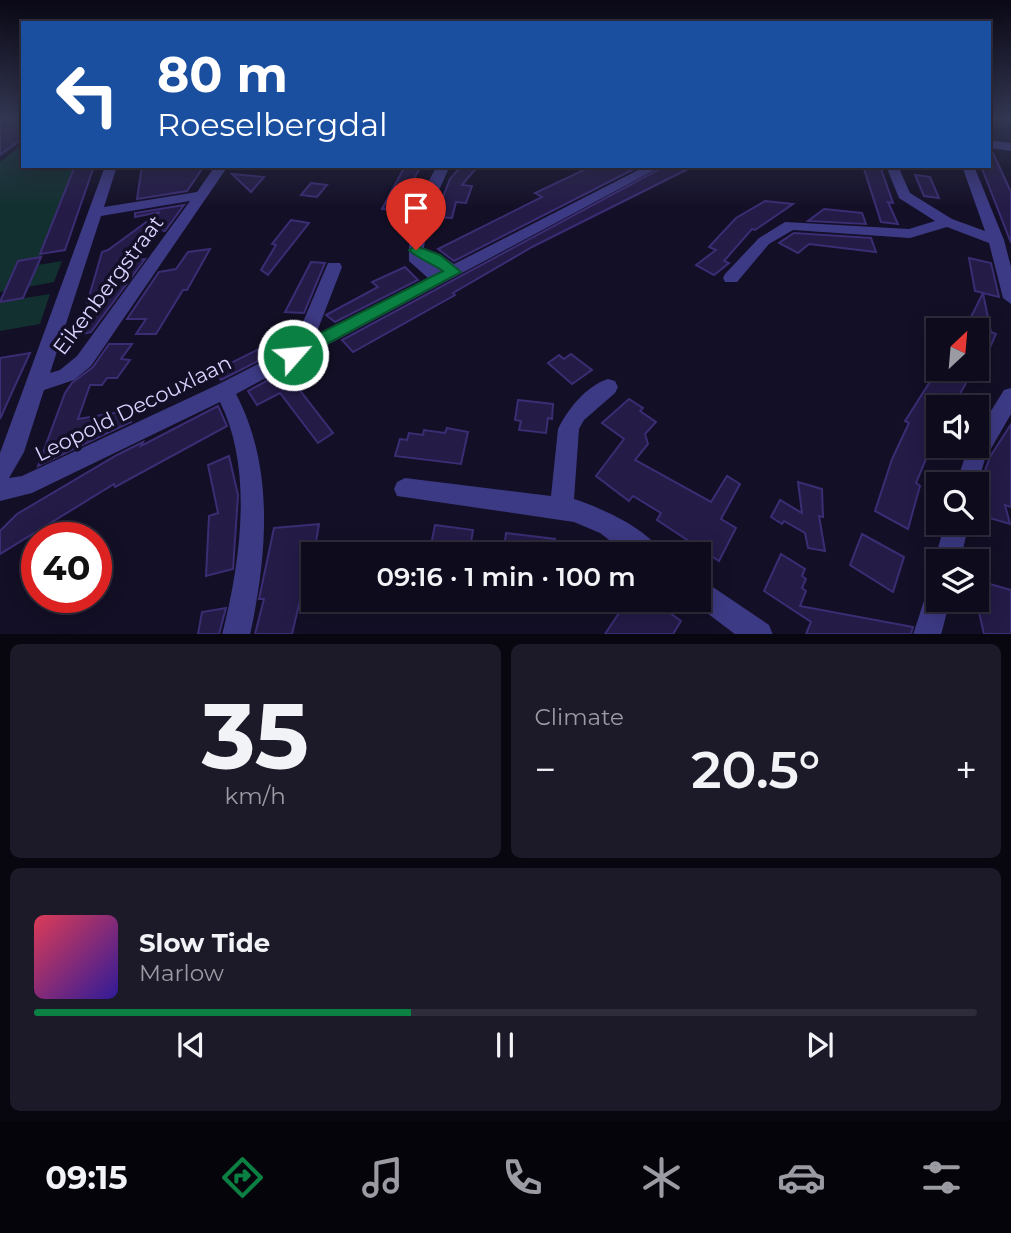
<!DOCTYPE html>
<meta charset="utf-8">
<style>
:root{--surface:#0e0b1c;--page:#1c1929;--text:#f1f3f6;--muted:#9b9ba3;--line:#2e2b3b;--accent:#0b8043}
body{margin:0;font-family:Montserrat,sans-serif;background:var(--page);color:var(--text);height:100vh;display:flex;flex-direction:column;font-size:26px;white-space:nowrap}
*{box-sizing:border-box;margin:0}
p{font-size:23px;color:var(--muted)}
.icon{flex:none;width:38px;height:38px;fill:none;stroke:currentColor;stroke-width:2;stroke-linecap:round;stroke-linejoin:round}
.map{position:relative;height:634px;overflow:hidden}
.details{display:flex;flex-direction:column;gap:10px;padding:10px;background:#08060f;flex:1}
.details>*{flex:none}
.banner{position:absolute;left:21px;top:21px;width:970px;height:147px;border-radius:0px;box-shadow:0 4px 18px #0003,0 0 0 2px var(--line);background:#1a4fa0;color:#fff;overflow:hidden}
.needle{width:46px;rotate:26deg}
.fabs{position:absolute;left:926px;top:318px;display:grid;gap:14px}
.fabs a{display:grid;place-items:center;width:63px;height:63px;border-radius:0px;background:var(--surface);box-shadow:0 4px 18px #0003,0 0 0 2px var(--line);font-size:35px}
.speed{position:absolute;left:21px;top:522px;display:flex;gap:14px;font-size:35px;font-weight:700;text-align:center}
.speed>*{display:grid;place-content:center;width:91px;height:91px;border-radius:50%;background:var(--surface);box-shadow:0 4px 18px #0003,0 0 0 2px var(--line);line-height:1}
.speed .limit{border:10px solid #d22;background:#fff;color:#111}
.pin{position:absolute;display:grid;place-items:center;width:60px;height:60px;color:#fff;margin:-72px -30px;border-radius:50% 50% 50% 0;rotate:-45deg;box-shadow:0 0 7px #0007}
.pin .icon{rotate:45deg}
.me{position:absolute;width:77px;margin:-38px;rotate:63deg;stroke-linejoin:round;filter:drop-shadow(0 0 5px #0008)}
.turn{display:flex;align-items:center;gap:24px;height:147px;padding:0 21px;font-size:32px}
.turn .icon{width:91px;height:91px;stroke-width:2.5}
.turn b{display:block;font-size:49px;line-height:60px}
.big{font-size:52px;font-weight:600;line-height:1.1}
.details .card{flex:1;display:flex;flex-direction:column;justify-content:center;gap:10px;min-width:0;padding:0 24px;border-radius:10px;background:var(--page)}
.details .dial{align-items:center;gap:0}
.dial b{font-size:91px;line-height:1}
.song{display:flex;align-items:center;gap:21px}
.cover{width:84px;height:84px;border-radius:10px;background:linear-gradient(135deg,hsl(350 70% 55%),hsl(250 70% 35%))}
.played{height:7px;border-radius:4px;background:linear-gradient(90deg,var(--accent) 40%,var(--line) 40%)}
.keys{display:flex;justify-content:space-around;direction:ltr}
.heat{display:flex;justify-content:space-between;align-items:center;font-size:38px;direction:ltr}
.details .tiles{flex:1;display:grid;gap:10px;grid-template-columns:1fr 1fr}
.card:last-child{grid-column:span 2}
.trip{position:absolute;left:301px;top:542px;width:410px;height:70px;border-radius:0px;background:var(--surface);box-shadow:0 4px 18px #0003,0 0 0 2px var(--line);font-weight:600;line-height:70px;text-align:center}
.tabs{display:flex;height:112px;justify-content:space-around;align-items:center;background:#06040b;color:var(--muted)}
.tabs .icon{width:49px;height:49px}
.tabs .active{color:var(--accent)}
.tabs b{font-size:32px;color:var(--text)}
.map>svg:first-child{display:block}
</style>
<div class="map">
<svg width="1011" height="635" viewBox="0 0 1011 635">
<rect width="100%" height="100%" fill="#130f26"/>
<g fill="#12302f">
<polygon points="23,144 23,166 75,166 41,257 18,261 9,280 32,277 38,265 62,261 54,282 0,292 0,162"/>
<polygon points="50,294 40,324 0,331 0,302"/>
</g>
<g fill="#241b47" stroke="#3b2d73" stroke-width="2">
<polygon points="0,119 23,119 23,138 0,155"/>
<polygon points="989,151 992,151 1011,192 1011,243 981,166 989,166"/>
<polygon points="75,166 94,166 65,250 40,254"/>
<polygon points="142,166 204,166 187,191 137,199"/>
<polygon points="405,166 421,166 407,191 411,192 400,211 382,209"/>
<polygon points="461,166 478,166 462,185 472,186 466,203 456,202 452,218 435,217 450,179"/>
<polygon points="592,166 640,166 454,261 438,249 542,197 535,193"/>
<polygon points="665,166 694,166 532,247 453,293 455,295 353,352 342,340"/>
<polygon points="863,166 880,166 893,203 888,202 898,224 881,222"/>
<polygon points="232,174 264,177 251,192"/>
<polygon points="915,175 930,177 939,198 924,196"/>
<polygon points="311,183 327,185 317,197 301,195"/>
<polygon points="765,201 793,204 755,230 752,229 724,261 729,263 714,275 696,265 716,250 709,247 736,218"/>
<polygon points="184,205 165,231 146,228 142,254 136,260 145,259 91,332 78,335 102,252 108,250 160,212 135,217 135,213"/>
<polygon points="824,209 862,213 866,224 808,221"/>
<polygon points="291,220 309,223 268,275 261,270 276,245 272,244"/>
<polygon points="794,233 871,238 876,252 809,244 798,253 779,243"/>
<polygon points="210,249 187,290 183,290 156,334 136,334 146,319 127,319 159,272 176,269 188,252"/>
<polygon points="41,257 23,298 0,302 18,261"/>
<polygon points="969,258 991,263 999,297 983,293 991,332 996,334 976,379 976,331 964,331 983,293 975,291"/>
<polygon points="311,262 325,263 304,313 285,312"/>
<polygon points="405,267 418,280 335,322 326,315 378,287 372,282"/>
<polygon points="295,331 301,339 221,380 215,371"/>
<polygon points="109,344 132,344 121,359 130,360 117,378 107,378 102,385 90,385 78,419 120,412 131,422 38,466 65,393 72,383 93,367"/>
<polygon points="30,353 13,390 0,419 0,358"/>
<polygon points="571,354 592,370 572,384 548,363 559,355 564,359"/>
<polygon points="305,360 315,373 295,384 333,433 318,443 280,393 257,405 248,391"/>
<polygon points="938,369 974,369 952,408 938,408 938,430 916,483 920,486 908,529 875,511 892,459 909,423 905,421"/>
<polygon points="629,399 643,408 640,411 656,422 645,434 648,444 635,460 711,502 727,476 740,484 721,519 736,528 719,561 657,520 661,513 633,496 629,501 596,476 624,439 602,423"/>
<polygon points="518,400 553,404 552,419 548,418 546,433 519,430 521,421 515,420"/>
<polygon points="218,406 227,426 115,487 114,484 0,554 0,531 17,514 117,455 143,442 141,446"/>
<polygon points="1011,424 1011,507 1005,505 1010,524 976,514 976,496 990,457"/>
<polygon points="447,428 468,432 461,464 395,456 400,439 407,440 409,433 423,435 424,430 445,433"/>
<polygon points="229,456 238,495 233,569 206,576 209,516 218,513 208,465"/>
<polygon points="798,482 822,489 823,517 819,516 825,551 808,548 805,533 784,521 782,524 771,517 780,500 802,513"/>
<polygon points="319,524 307,596 301,596 292,634 255,634 264,599 259,599 274,528"/>
<polygon points="435,525 473,530 469,555 429,555"/>
<polygon points="506,533 555,539 554,555 503,555"/>
<polygon points="862,534 904,557 893,592 850,565"/>
<polygon points="781,554 805,569 802,576 806,579 802,588 806,591 800,606 913,627 911,634 806,634 811,622 764,591"/>
<polygon points="976,580 1011,590 1011,634 984,634 976,599"/>
<polygon points="603,600 652,600 681,621 673,634 605,634 619,613"/>
<polygon points="226,608 219,634 198,634 202,612"/>
</g>
<g fill="none" stroke-linecap="round" stroke-linejoin="round">
<g fill="#3d3a85" fill-rule="evenodd">
<polygon points="989,140 1011,143 1011,151 989,148"/>
<path d="M105 166H117L104 207 197 192 215 166H228L91 366 74 380 44 390 24 452 9 478 22 476 217 385 305 340 300 329 328 263H340L342 267 318 329 320 333 428 278 409 261C408 225 419 197 437 166H450L429 212 424 248 441 255 454 264 646 166H662L236 394C275 468 267 556 250 635H222C240 564 254 470 220 402L32 493 0 501V453ZM190 201 77 356 60 370 50 373 101 216Z"/>
<polygon points="886,166 898,166 910,193 952,219 985,231 962,166 974,166 1004,240 1011,267 1011,304 1003,298 989,243 947,227 910,238 793,230 769,244 737,282 725,282 723,278 725,274 759,238 785,222 909,229 935,221 899,198"/>
<path d="M608 379 615 381 618 387 615 393 584 420 579 429 574 499C599 507 652 530 662 555H629L600 533 574 522 397 496 394 489 397 482 405 478 551 496 558 429C568 409 586 386 608 379Z"/>
<polygon points="1011,388 1011,414 985,459 976,489 976,485 956,485 967,450 970,446 976,446 976,435 1004,390"/>
<polygon points="945,523 969,523 960,562 938,562 938,571 934,562"/>
<polygon points="698,577 769,625 773,635 736,635 690,600 698,600"/>
<polygon points="938,581 938,600 950,600 941,635 913,635 929,585"/>
</g>
</g>
<linearGradient id="sky" x2="0" y2="1"><stop stop-color="#0a0815"/><stop offset="0.57" stop-color="#333752"/><stop offset="1" stop-color="#333752" stop-opacity="0"/></linearGradient>
<rect width="1011" height="208" fill="url(#sky)"/>
<path fill="#0b8043" stroke="#07532c" stroke-width="2" d="M416 246 440 255 461 272 299 359H287L285 355 287 350 443 271C432 263 418 259 409 250Z"/>
<g text-anchor="middle" dominant-baseline="central" stroke-width="7" stroke-linejoin="round" paint-order="stroke">
<g font-size="21" fill="#d9d4ff" stroke="#130f26">
<text transform="translate(108 285) rotate(-53)">Eikenbergstraat</text>
<text transform="translate(133 408) rotate(-26)">Leopold Decouxlaan</text>
</g>
</g>
</svg>
<div class="fabs">
<a><svg class="needle" viewBox="-14 -14 28 28"><path d="M0-13l5 13h-10z" fill="#e53935"/><path d="M0 13l5-13h-10z" fill="#9b9ba3"/></svg></a>
<a><svg class="icon" aria-label="sound" viewBox="0 0 24 24"><path d="M4 9h4l5-4v14l-5-4H4zM17 9q2 3 0 6"/></svg></a>
<a><svg class="icon" aria-label="search" viewBox="0 0 24 24"><circle cx="10" cy="10" r="6"/><path d="M15 15l6 6"/></svg></a>
<a><svg class="icon" aria-label="layers" viewBox="0 0 24 24"><path d="M12 4l9 5-9 5-9-5zM3 14l9 5 9-5"/></svg></a>
</div>
<div class="speed"><div class="limit">40</div></div>
<div class="pin" style="left:416px;top:250px;background:#d93025"><svg class="icon" aria-label="arrive" viewBox="0 0 24 24"><path d="M6 21V4h12l-3 4 3 4H6"/></svg></div>
<svg class="me" style="left:293px;top:355px" viewBox="-20 -20 40 40"><circle r="17" fill="#0b8043" stroke="#fff" stroke-width="3"/><path d="M0-11L8 9 0 5-8 9z" fill="#fff"/></svg>
<div class="trip">09:16 · 1 min · 100 m</div>
<div class="banner">
<div class="turn"><svg class="icon" aria-label="left" viewBox="0 0 24 24"><path d="M17 20v-9H6M10 6l-5 5 5 5"/></svg><div><b>80 m</b>Roeselbergdal</div></div>
</div>
</div>
<section class="details">
<div class="tiles">
<div class="card dial"><b>35</b><p>km/h</p></div>
<div class="card"><p>Climate</p>
<div class="heat"><a>−</a><b class="big">20.5°</b><a>+</a></div>
</div>
<div class="card">
<div class="song"><i class="cover"></i><div><b>Slow Tide</b><p>Marlow</p></div></div>
<div class="played"></div>
<div class="keys"><svg class="icon" aria-label="previous" viewBox="0 0 24 24"><path d="M18 5L8 12l10 7zM5 5v14"/></svg><svg class="icon" aria-label="pause" viewBox="0 0 24 24"><path d="M8 5v14M16 5v14"/></svg><svg class="icon" aria-label="next" viewBox="0 0 24 24"><path d="M6 5l10 7-10 7zM19 5v14"/></svg></div>
</div>
</div>
</section>
<nav class="tabs">
<b>09:15</b>
<svg class="icon active" aria-label="directions" viewBox="0 0 24 24"><path d="M12 3l9 9-9 9-9-9zM9 14v-3h6M13 9l2 2-2 2"/></svg>
<svg class="icon" aria-label="music" viewBox="0 0 24 24"><path d="M9 18V5l10-2v13"/><circle cx="6" cy="18" r="3"/><circle cx="16" cy="16" r="3"/></svg>
<svg class="icon" aria-label="phone" viewBox="0 0 24 24"><path d="M5 4h4l2 5-3 2q2 4 5 5l2-3 5 2v4C11 20 4 13 5 4z"/></svg>
<svg class="icon" aria-label="climate" viewBox="0 0 24 24"><path d="M12 3v18M4 7l16 10M4 17L20 7"/></svg>
<svg class="icon" aria-label="car" viewBox="0 0 24 24"><path d="M5 17H2v-5l4-1 3-4h7l3 4 3 1v5h-3M9 17h6M6 11h13"/><circle cx="7" cy="17" r="2"/><circle cx="17" cy="17" r="2"/></svg>
<svg class="icon" aria-label="filters" viewBox="0 0 24 24"><path d="M4 7h16M4 17h16"/><circle cx="9" cy="7" r="2"/><circle cx="15" cy="17" r="2"/></svg>
</nav>
